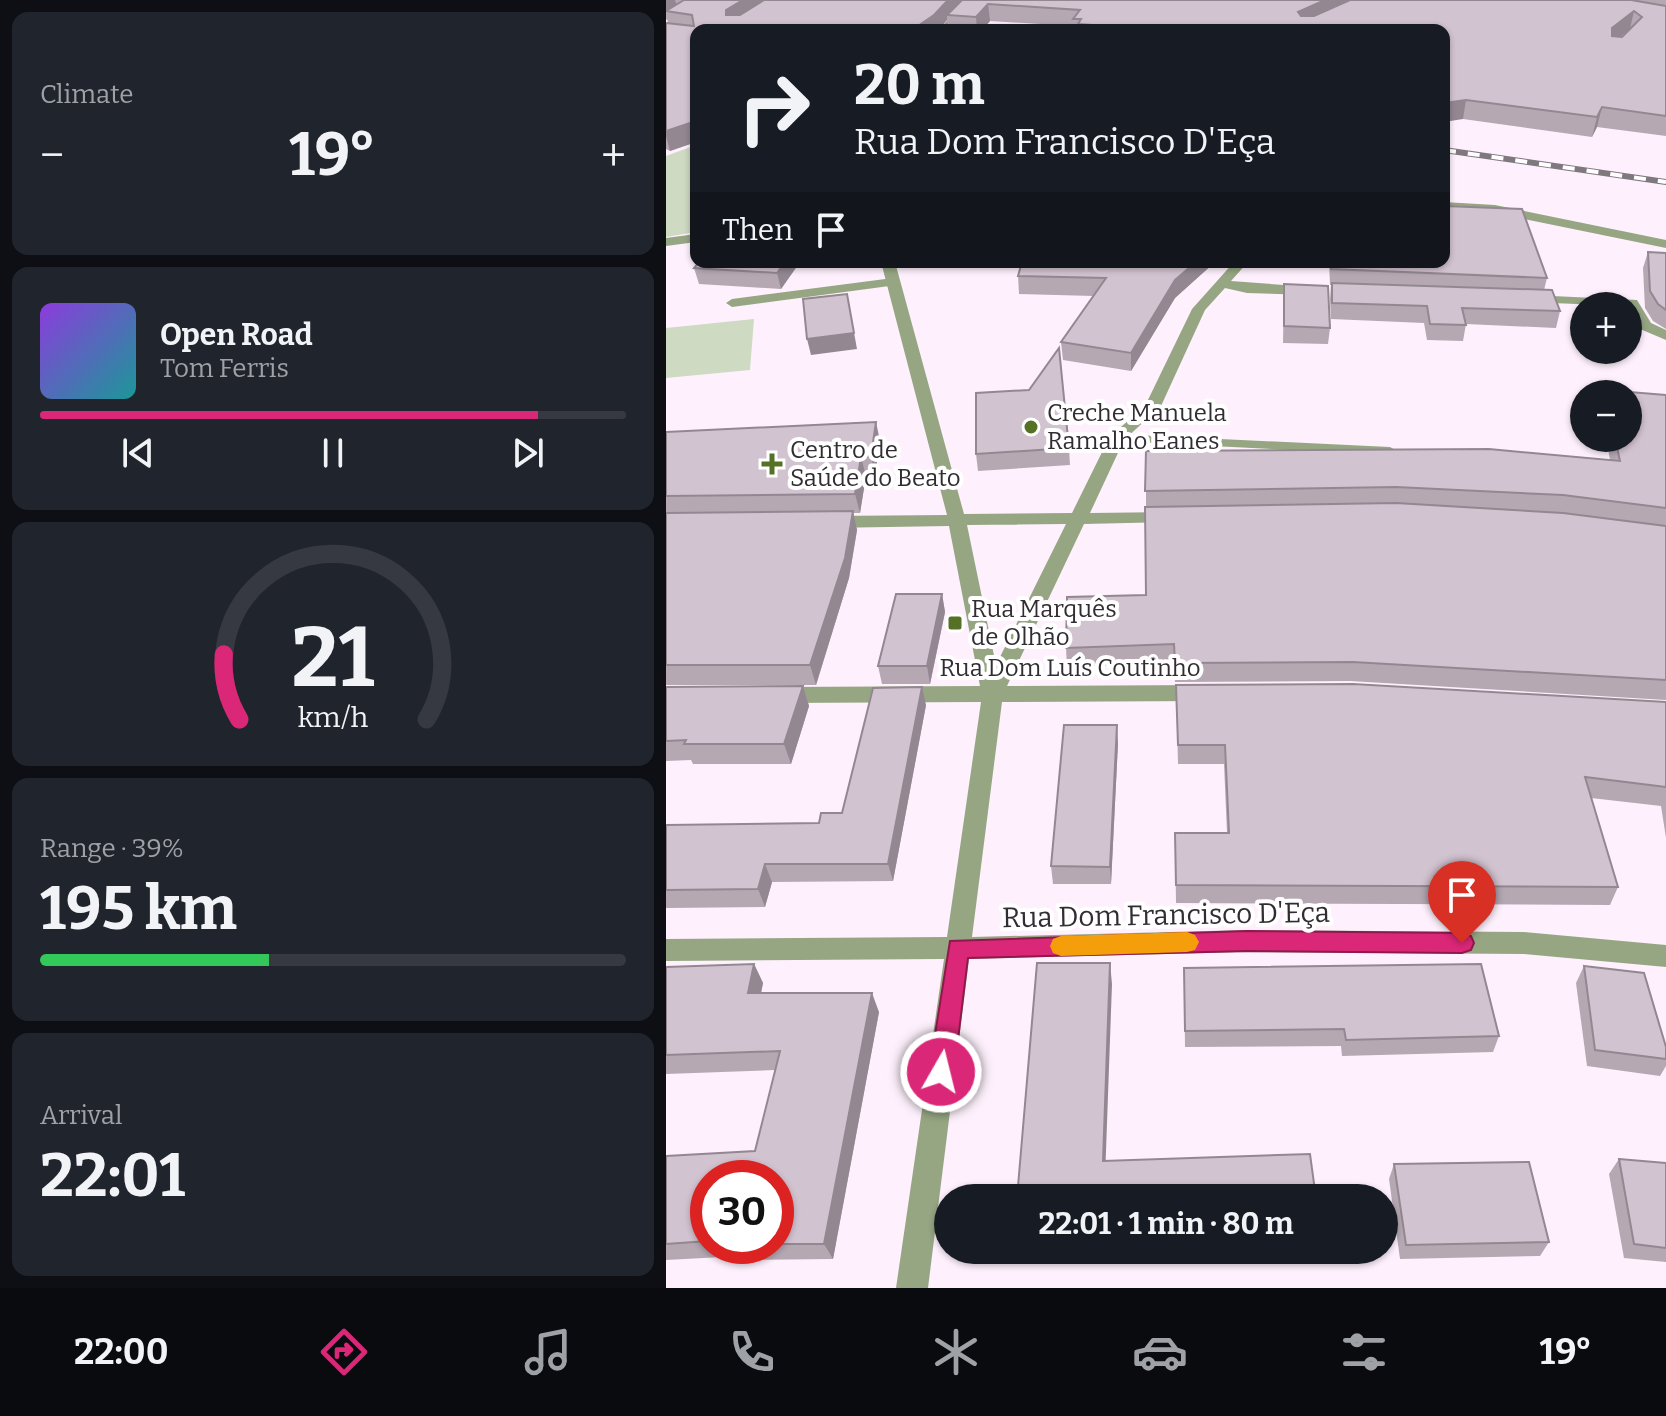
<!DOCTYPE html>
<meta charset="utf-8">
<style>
:root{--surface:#171b24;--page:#20242c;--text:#f1f3f6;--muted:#9ea1a6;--line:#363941;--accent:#db2777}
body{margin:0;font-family:Bitter,serif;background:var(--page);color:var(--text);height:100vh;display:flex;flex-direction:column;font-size:30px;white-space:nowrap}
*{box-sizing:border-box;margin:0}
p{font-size:26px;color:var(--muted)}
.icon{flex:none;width:44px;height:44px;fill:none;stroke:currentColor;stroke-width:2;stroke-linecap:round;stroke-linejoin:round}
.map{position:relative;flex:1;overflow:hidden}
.panel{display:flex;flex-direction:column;gap:12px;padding:12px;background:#0d0f14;width:666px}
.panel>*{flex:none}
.banner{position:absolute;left:24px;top:24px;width:760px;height:244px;border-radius:16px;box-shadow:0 2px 6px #0004;background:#171b24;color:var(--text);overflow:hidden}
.controls{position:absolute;left:904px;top:292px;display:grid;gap:16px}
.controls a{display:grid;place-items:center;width:72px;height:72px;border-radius:50%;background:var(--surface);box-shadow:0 2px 6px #0004;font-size:40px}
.speed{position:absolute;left:24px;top:1160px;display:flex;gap:16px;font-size:40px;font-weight:700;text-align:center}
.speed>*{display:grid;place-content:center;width:104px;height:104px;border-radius:50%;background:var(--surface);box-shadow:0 2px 6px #0004;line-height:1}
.speed .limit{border:12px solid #d22;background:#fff;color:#111}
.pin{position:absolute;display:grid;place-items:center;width:68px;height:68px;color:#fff;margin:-82px -34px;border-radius:50% 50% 50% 0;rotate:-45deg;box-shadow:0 0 8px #0007}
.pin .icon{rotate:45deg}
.me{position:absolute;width:88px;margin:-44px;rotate:8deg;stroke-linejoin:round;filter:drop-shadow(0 0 6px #0008)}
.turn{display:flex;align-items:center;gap:28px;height:168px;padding:0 32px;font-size:36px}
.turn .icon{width:104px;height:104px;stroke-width:2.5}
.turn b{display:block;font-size:56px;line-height:68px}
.then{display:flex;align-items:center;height:76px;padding:0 32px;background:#0003;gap:16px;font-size:30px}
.big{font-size:60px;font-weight:700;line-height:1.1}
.panel .tile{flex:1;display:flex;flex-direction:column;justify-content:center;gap:12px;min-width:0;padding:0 28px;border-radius:16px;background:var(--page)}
.panel .dial{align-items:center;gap:0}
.dial svg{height:208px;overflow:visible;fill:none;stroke:var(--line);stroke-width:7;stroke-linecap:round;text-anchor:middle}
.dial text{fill:var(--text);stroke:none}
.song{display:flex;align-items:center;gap:24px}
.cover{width:96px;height:96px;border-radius:12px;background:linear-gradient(135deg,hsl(270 70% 55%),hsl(180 70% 35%))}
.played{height:8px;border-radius:4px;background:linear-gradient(90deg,var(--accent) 85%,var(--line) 85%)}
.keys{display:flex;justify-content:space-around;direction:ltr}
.heat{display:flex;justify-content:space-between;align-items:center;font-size:44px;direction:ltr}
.charge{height:12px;border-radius:6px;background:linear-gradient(90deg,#34c759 39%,var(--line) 0)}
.trip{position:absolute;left:268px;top:1184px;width:464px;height:80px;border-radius:40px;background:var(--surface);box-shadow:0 2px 6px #0004;font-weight:700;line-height:80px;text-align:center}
.tabs{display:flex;height:128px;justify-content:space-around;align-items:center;background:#090b0e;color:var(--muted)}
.tabs .icon{width:56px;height:56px}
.tabs .current{color:var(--accent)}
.tabs b{font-size:36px;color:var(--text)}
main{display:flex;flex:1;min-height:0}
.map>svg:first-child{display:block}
</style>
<main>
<section class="panel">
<div class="tile"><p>Climate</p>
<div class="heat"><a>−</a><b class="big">19°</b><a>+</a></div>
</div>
<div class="tile">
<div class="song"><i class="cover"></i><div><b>Open Road</b><p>Tom Ferris</p></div></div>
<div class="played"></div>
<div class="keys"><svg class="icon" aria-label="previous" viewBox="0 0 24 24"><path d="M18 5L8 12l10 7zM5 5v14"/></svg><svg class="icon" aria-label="pause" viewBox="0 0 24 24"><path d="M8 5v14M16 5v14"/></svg><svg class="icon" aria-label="next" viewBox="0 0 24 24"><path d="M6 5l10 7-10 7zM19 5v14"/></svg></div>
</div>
<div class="tile dial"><svg viewBox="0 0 100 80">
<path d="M14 69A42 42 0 1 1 86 69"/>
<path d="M14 69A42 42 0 0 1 8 44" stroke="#db2777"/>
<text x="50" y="56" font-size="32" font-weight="700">21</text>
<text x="50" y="72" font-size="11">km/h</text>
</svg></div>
<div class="tile"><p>Range · 39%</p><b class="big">195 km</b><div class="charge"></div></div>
<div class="tile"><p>Arrival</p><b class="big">22:01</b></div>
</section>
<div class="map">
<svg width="1000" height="1288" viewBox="0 0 1000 1288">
<rect width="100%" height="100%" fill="#fef1fd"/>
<g fill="#cfdac2">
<polygon points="30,145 30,232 0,237 0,156"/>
<polygon points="88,319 84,370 0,378 0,328"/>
</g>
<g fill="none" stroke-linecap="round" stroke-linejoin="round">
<g fill="#96a683" fill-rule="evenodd">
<polygon points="227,278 231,279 231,285 66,307 60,303 66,299"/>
<polygon points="451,434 724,447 731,451 724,455 446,441 444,438"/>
</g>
<g fill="#96a683" fill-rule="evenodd">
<polygon points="302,0 311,0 282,30 272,30"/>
<polygon points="778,202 829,205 1000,240 1000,248 829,213 778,210"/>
<polygon points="30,234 30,242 0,246 0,238"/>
<path d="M215 262H229L298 514 406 513 443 438 480 404 526 309 568 262H582L565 281 645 287 652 291 645 295 581 293 559 288 539 310 495 406 458 440 424 513 505 512 514 517 505 522 418 524 341 686 537 685 544 688 547 693 544 698 537 701 336 702 306 937 581 930 858 932 1000 945V967L858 954 581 952 303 959 262 1288H230L278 959 0 961V939L281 937 315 702 113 703 106 700 103 695 106 690 113 687 314 686 283 526 161 528 152 522 161 516 281 515ZM400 524 330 665 301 525Z"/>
<polygon points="865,295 971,300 985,323 1000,330 1000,340 974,329 962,306 860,302 860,296"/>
</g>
<g stroke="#80787f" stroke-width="6">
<polyline id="rail" points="778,150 1000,182"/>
</g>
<use href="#rail" stroke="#fff" stroke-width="4" stroke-dasharray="12" stroke-linecap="butt"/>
</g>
<g fill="#b5a8b3" fill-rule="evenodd">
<polygon points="0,0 1000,0 1000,136 931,127 926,137 797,119 778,30 407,30 407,26 324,21 316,30 282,30 281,20 272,30 30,30 30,142 4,151 0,149 0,23 2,23 1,19 0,20"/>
<polygon points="982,252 1000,253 1000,329 987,321 979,308 977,268"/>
<polygon points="134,262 115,289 33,284 28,268"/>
<polygon points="302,262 549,262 509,298 465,371 397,360 395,342 428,296 353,294 352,276 355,263"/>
<polygon points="663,262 778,262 881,278 878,290 894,311 890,328 800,324 797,341 761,340 758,323 665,319 664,299 665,285 664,285"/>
<polygon points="618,284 664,328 662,344 617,343"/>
<polygon points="939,390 1000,395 1000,700 684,681 509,682 508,663 401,667 400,648 480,595 480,451 944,460 940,438 962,438 962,394 938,394"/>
<polygon points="0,432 214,441 209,476 200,476 194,513 187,513 191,530 183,578 150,685 0,685"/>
<polygon points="403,448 404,465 312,471 310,454"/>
<polygon points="276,594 279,612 264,684 216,684 212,666"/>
<polygon points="510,685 1000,702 1000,838 995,806 925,798 952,887 944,905 510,903 509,833 561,833 558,764 512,764"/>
<polygon points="137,686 143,706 125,764 27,764 25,760 0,761 0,687"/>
<polygon points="260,705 227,881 106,882 99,907 0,908 0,825 153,823 176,813"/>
<polygon points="452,743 445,884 387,884 385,866"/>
<path d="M88 964 97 983 95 993 213 1012 167 1259 77 1260 75 1256 0 1260V1156L89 1151 109 1070 0 1074V967ZM42 1178H110V1246H42Z"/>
<polygon points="918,966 1000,1059 1000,1066 994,1076 921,1066 910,983"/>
<polygon points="518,968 833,1036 827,1052 676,1056 675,1046 519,1047"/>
<polygon points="953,1159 1000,1163 1000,1262 958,1258 943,1174"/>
<polygon points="728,1164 883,1242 874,1256 734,1259 723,1179"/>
<polygon points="349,1250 652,1250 651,1256 488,1262 352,1261"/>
</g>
<g fill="#938892">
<polygon points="0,0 9,0 13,12 0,12"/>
<polygon points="77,0 107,0 64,27 60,15 60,10"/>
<polygon points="282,0 299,0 281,15 281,20 272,30 246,30"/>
<polygon points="659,0 694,0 631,29 632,12"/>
<polygon points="322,4 324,21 316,30 311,30 310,17"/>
<polygon points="968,11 964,29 942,46 946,28"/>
<polygon points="800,100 797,119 778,122 778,103"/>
<polygon points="936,107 931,127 926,137 931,117"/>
<polygon points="30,121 30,142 4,151 0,136 0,131"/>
<polygon points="119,262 134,262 115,289 111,273"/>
<polygon points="530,262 549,262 509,298 465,371 465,353 509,280"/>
<polygon points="181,294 191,349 145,355 141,339"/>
<polygon points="210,422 214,441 209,476 205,456"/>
<polygon points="195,457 200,476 194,513 189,494"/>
<polygon points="187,511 191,530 183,578 150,685 144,665"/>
<polygon points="276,594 279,612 264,684 261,666"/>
<polygon points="137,686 143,706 125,764 118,744"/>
<polygon points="256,687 260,705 227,881 222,864"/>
<polygon points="451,725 452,743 445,884 444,867"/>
<polygon points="99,864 106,882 99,907 92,889"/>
<polygon points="444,963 446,984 439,1179 437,1161"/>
<polygon points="88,964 97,983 91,1012 82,993"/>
<polygon points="206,993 213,1012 167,1259 158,1244"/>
</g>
<g fill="#d2c3d0" stroke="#938892" stroke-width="2" fill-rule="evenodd">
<polygon points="18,0 77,0 60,10 60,15 74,15 98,0 282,0 268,15 246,30 200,28 197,30 30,30 30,121 0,131 0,23 28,26 26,15 0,11"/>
<path d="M296 0H659L632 12 635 16H648L684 0H965L1000 6V116L936 107 931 117 800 100 778 103V30H465L455 27 412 24 415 19H407L414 10 322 4 310 17 281 15ZM968 11 976 17 956 37 946 36V28Z"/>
<polygon points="778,206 856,209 881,278 665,269 665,262 778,262"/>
<polygon points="982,252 1000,253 1000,310 992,304 984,291"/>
<polygon points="33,262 119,262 111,273 28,268"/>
<polygon points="356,262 530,262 509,280 465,353 395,342 440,278 352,276"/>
<polygon points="666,283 886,290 894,311 796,308 800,325 764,324 761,306 666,303"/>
<polygon points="618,284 662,286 664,328 618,326"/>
<polygon points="181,294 188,333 141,339 137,299"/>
<polygon points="393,348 403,448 310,454 310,393 363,390"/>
<polygon points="939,390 1000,395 1000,508 897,495 730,487 479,491 480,451 823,449 954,461 949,438 962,438 962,394 940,394"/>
<polygon points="210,422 205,456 195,457 189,494 0,496 0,432"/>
<polygon points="730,503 897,513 1000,526 1000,680 687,662 509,663 508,644 400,648 401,597 480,595 479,507"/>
<polygon points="187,511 179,558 144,665 0,665 0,513"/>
<polygon points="230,594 276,594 261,666 212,666"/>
<polygon points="687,684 1000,702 1000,787 919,777 952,887 510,885 509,833 563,833 559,745 512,745 510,685"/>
<polygon points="137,686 118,744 18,744 20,740 0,741 0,687"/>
<polygon points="256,687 222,864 99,864 92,889 0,890 0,825 153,823 155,813 176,813 207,688"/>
<polygon points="398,725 451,725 444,867 385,866"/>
<polygon points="371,963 444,963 437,1161 644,1154 650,1198 351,1198"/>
<polygon points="88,964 82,993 206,993 158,1244 110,1244 110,1178 42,1178 42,1241 0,1244 0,1156 89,1151 114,1051 0,1055 0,967"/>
<polygon points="815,964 833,1036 680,1040 678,1029 519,1031 518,968"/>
<polygon points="918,966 978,973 1000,1047 1000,1059 929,1050"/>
<polygon points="953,1159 1000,1163 1000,1248 968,1244"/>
<polygon points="863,1162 883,1242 740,1245 728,1164"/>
</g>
<polygon fill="#db2777" stroke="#8e194d" stroke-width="2" points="581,931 796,933 805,936 808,943 805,950 796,953 581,951 302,958 288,1072 284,1080 275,1084 267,1080 263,1072 284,941"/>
<polygon fill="#f59e0b" points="521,932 529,935 533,942 529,950 521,952 395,956 387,953 384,946 387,939 395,936"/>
<g fill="#557125" stroke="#fff" stroke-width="3">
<circle cx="365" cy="427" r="8"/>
<path d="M102 452h8v8h8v8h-8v8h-8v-8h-8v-8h8z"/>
<rect x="281" y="615" width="16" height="16" rx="4"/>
</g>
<g text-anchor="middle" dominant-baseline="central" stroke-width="8" stroke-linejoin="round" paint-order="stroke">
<g font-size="24" fill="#322d32" stroke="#fff" text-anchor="start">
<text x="381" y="413">Creche Manuela<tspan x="381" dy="28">Ramalho Eanes</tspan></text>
<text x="124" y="450">Centro de<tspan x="124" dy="28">Saúde do Beato</tspan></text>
<text x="305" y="609">Rua Marquês<tspan x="305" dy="28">de Olhão</tspan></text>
</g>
<g font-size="24" fill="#322d32" stroke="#fff">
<text x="404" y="668">Rua Dom Luís Coutinho</text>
</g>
<g font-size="28" fill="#322d32" stroke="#fff">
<text transform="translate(500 915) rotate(-1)">Rua Dom Francisco D'Eça</text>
</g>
</g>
</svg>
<div class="controls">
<a>+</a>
<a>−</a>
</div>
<div class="speed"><div class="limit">30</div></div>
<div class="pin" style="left:796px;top:943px;background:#d93025"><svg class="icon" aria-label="arrive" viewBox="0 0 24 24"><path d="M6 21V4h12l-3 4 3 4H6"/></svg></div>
<svg class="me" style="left:275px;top:1072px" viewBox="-20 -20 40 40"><circle r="17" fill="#db2777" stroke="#fff" stroke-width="3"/><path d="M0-11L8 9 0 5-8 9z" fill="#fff"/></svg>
<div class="trip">22:01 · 1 min · 80 m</div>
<div class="banner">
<div class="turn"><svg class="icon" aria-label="right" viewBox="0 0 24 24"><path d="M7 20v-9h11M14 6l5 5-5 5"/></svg><div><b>20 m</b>Rua Dom Francisco D'Eça</div></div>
<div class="then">Then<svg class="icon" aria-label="arrive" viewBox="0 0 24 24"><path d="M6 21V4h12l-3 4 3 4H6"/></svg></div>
</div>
</div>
</main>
<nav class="tabs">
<b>22:00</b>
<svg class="icon current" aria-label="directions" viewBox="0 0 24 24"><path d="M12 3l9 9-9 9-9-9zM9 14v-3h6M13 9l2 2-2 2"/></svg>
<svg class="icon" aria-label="music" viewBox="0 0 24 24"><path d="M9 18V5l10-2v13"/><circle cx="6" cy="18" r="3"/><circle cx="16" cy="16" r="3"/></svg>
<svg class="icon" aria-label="phone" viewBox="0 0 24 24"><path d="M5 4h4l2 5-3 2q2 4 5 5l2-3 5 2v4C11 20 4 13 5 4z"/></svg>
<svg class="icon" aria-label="climate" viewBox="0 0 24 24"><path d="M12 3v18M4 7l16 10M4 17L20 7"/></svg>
<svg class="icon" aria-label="car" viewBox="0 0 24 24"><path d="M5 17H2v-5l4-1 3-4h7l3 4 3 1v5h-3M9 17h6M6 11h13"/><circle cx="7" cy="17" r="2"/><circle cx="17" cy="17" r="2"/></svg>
<svg class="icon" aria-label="filters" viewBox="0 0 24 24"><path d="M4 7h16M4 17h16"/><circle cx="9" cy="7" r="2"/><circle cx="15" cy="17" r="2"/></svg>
<b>19°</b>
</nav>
